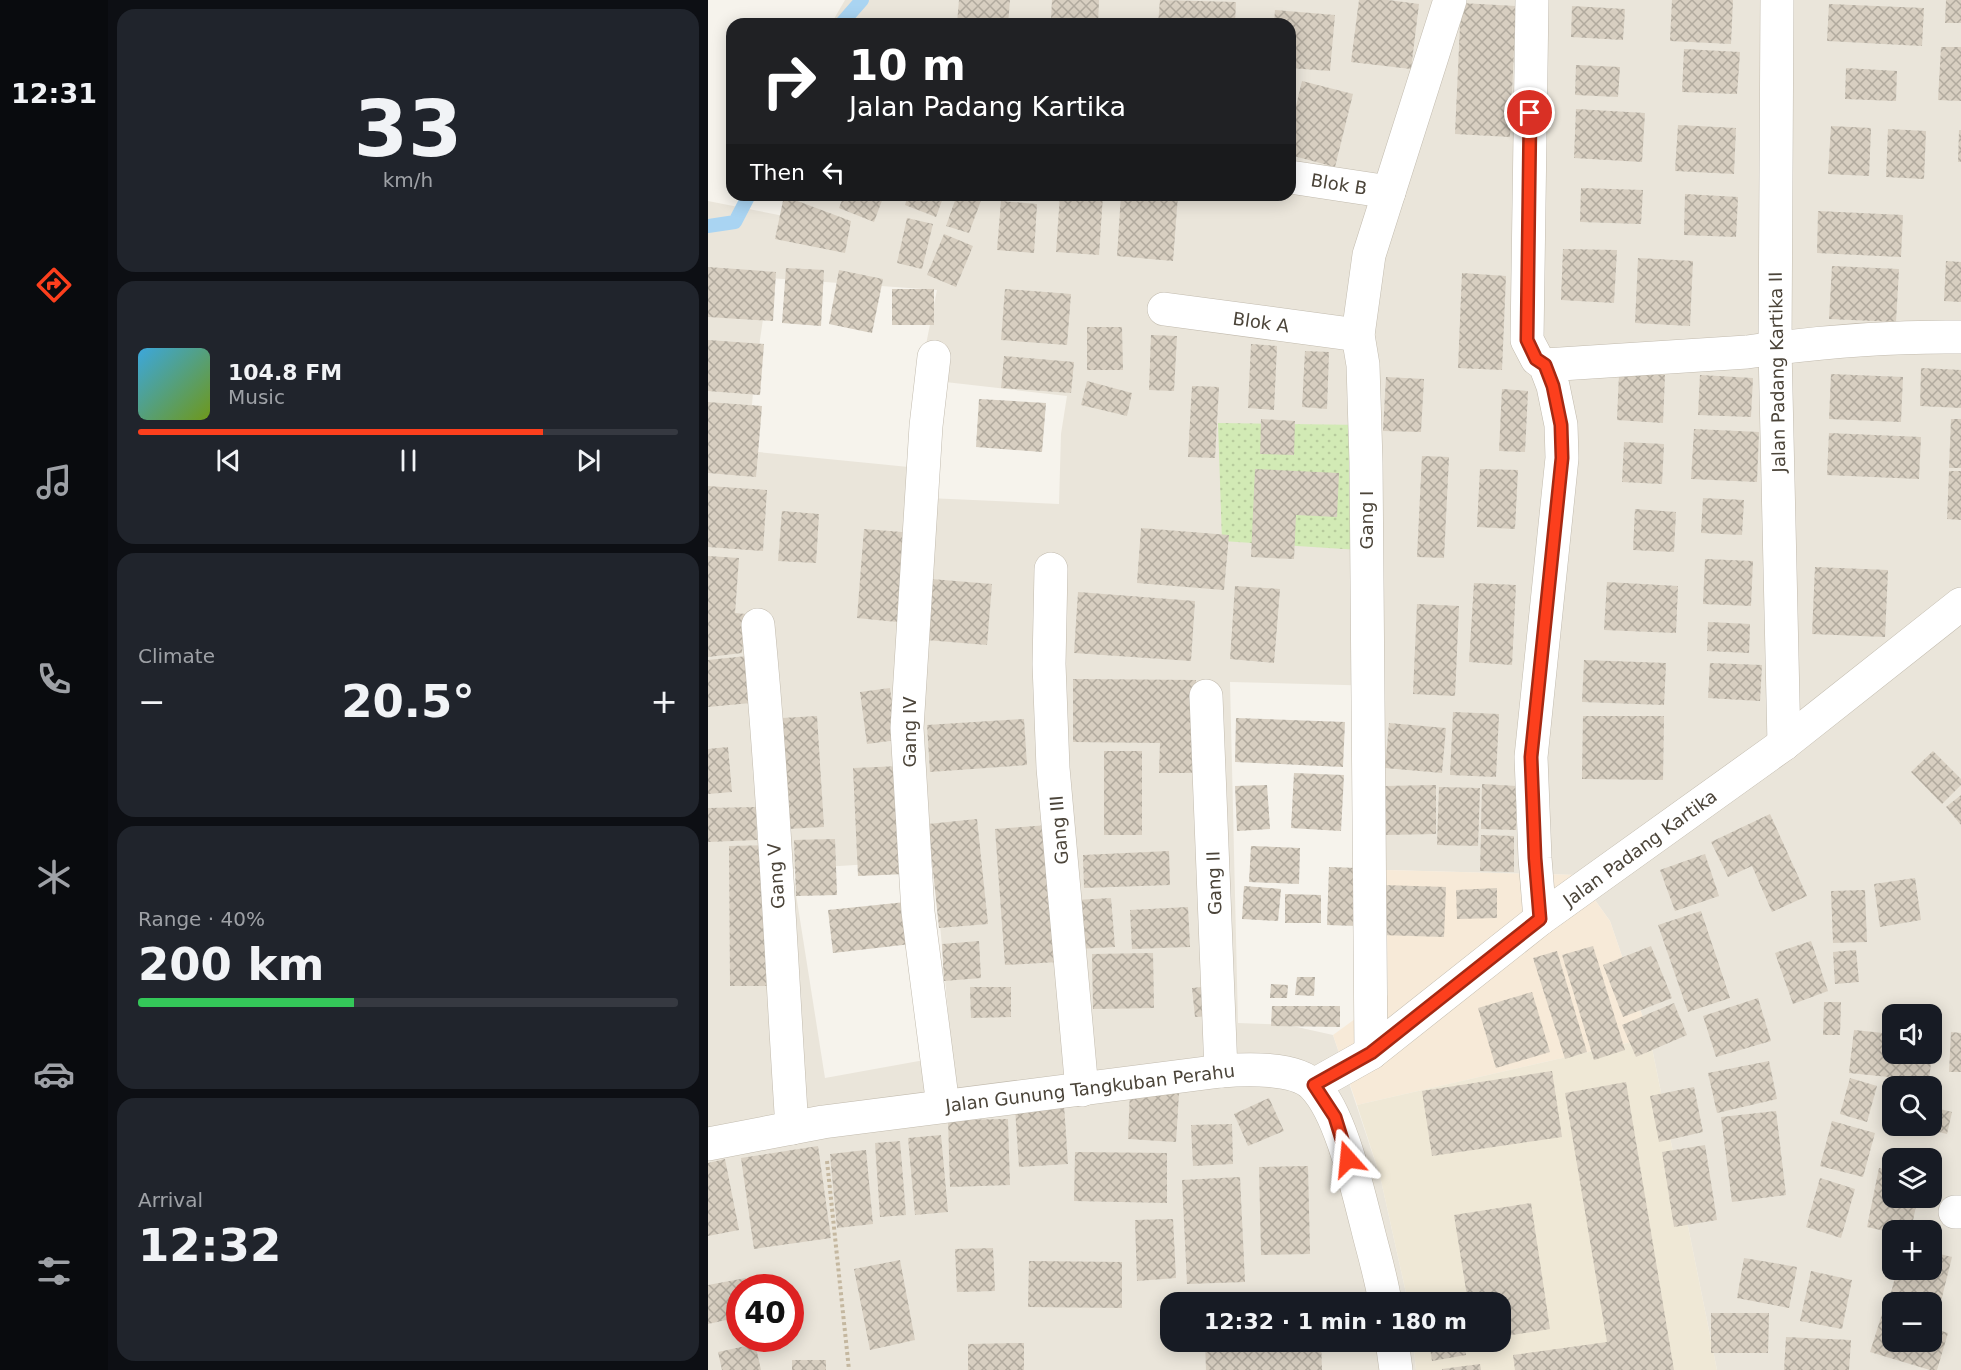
<!DOCTYPE html>
<meta charset="utf-8">
<style>
:root{--surface:#171b24;--page:#20242c;--text:#f1f3f6;--muted:#9ea1a6;--line:#363941;--accent:#fc3f1d}
body{margin:0;font-family:"DejaVu Sans",sans-serif;background:var(--page);color:var(--text);height:100vh;display:flex;flex-direction:column;font-size:22px;white-space:nowrap}
*{box-sizing:border-box;margin:0}
p{font-size:20px;color:var(--muted)}
.icon{flex:none;width:33px;height:33px;fill:none;stroke:currentColor;stroke-width:2;stroke-linecap:round;stroke-linejoin:round}
.map{position:relative;flex:1;overflow:hidden}
.panel{display:flex;flex-direction:column;gap:9px;padding:9px;background:#0d0f14;width:600px}
.panel>*{flex:none}
.guide{position:absolute;left:18px;top:18px;width:570px;height:183px;border-radius:18px;box-shadow:0 3px 15px #0003;background:#202124;color:#fff;overflow:hidden}
.buttons{position:absolute;left:1174px;top:1004px;display:grid;gap:12px}
.buttons a{display:grid;place-items:center;width:60px;height:60px;border-radius:12px;background:var(--surface);box-shadow:0 3px 15px #0003;font-size:30px}
.speed{position:absolute;left:18px;top:1274px;display:flex;gap:12px;font-size:30px;font-weight:700;text-align:center}
.speed>*{display:grid;place-content:center;width:78px;height:78px;border-radius:50%;background:var(--surface);box-shadow:0 3px 15px #0003;line-height:1}
.speed .limit{border:9px solid #d22;background:#fff;color:#111}
.pin{position:absolute;display:grid;place-items:center;width:51px;height:51px;color:#fff;margin:-26px;border:3px solid #fff;border-radius:50%;box-shadow:0 2px 6px #0007}
.me{position:absolute;width:66px;margin:-33px;rotate:342deg;stroke-linejoin:round;filter:drop-shadow(0 0 4px #0008)}
.turn{display:flex;align-items:center;gap:21px;height:126px;padding:0 24px;font-size:27px}
.turn .icon{width:78px;height:78px;stroke-width:2.5}
.turn b{display:block;font-size:42px;line-height:51px}
.then{display:flex;align-items:center;height:57px;padding:0 24px;background:#0003;gap:12px;font-size:22px}
.big{font-size:45px;font-weight:600;line-height:1.1}
.panel .tile{flex:1;display:flex;flex-direction:column;justify-content:center;gap:9px;min-width:0;padding:0 21px;border-radius:18px;background:var(--page)}
.panel .dial{align-items:center;gap:0}
.dial b{font-size:78px;line-height:1}
.song{display:flex;align-items:center;gap:18px}
.cover{width:72px;height:72px;border-radius:9px;background:linear-gradient(135deg,hsl(200 70% 55%),hsl(80 70% 35%))}
.played{height:6px;border-radius:3px;background:linear-gradient(90deg,var(--accent) 75%,var(--line) 75%)}
.keys{display:flex;justify-content:space-around;direction:ltr}
.heat{display:flex;justify-content:space-between;align-items:center;font-size:33px;direction:ltr}
.charge{height:9px;border-radius:4px;background:linear-gradient(90deg,#34c759 40%,var(--line) 0)}
.trip{position:absolute;left:452px;top:1292px;width:351px;height:60px;border-radius:18px;background:var(--surface);box-shadow:0 3px 15px #0003;font-weight:600;line-height:60px;text-align:center}
main{display:flex;flex:1;min-height:0}
.tabs{display:flex;flex-direction:column;width:108px;justify-content:space-around;align-items:center;background:#090b0e;color:var(--muted)}
.tabs .icon{width:42px;height:42px}
.tabs .active{color:var(--accent)}
.tabs b{font-size:27px;color:var(--text)}
.map>svg:first-child{display:block}
</style>
<main>
<nav class="tabs">
<b>12:31</b>
<svg class="icon active" aria-label="directions" viewBox="0 0 24 24"><path d="M12 3l9 9-9 9-9-9zM9 14v-3h6M13 9l2 2-2 2"/></svg>
<svg class="icon" aria-label="music" viewBox="0 0 24 24"><path d="M9 18V5l10-2v13"/><circle cx="6" cy="18" r="3"/><circle cx="16" cy="16" r="3"/></svg>
<svg class="icon" aria-label="phone" viewBox="0 0 24 24"><path d="M5 4h4l2 5-3 2q2 4 5 5l2-3 5 2v4C11 20 4 13 5 4z"/></svg>
<svg class="icon" aria-label="climate" viewBox="0 0 24 24"><path d="M12 3v18M4 7l16 10M4 17L20 7"/></svg>
<svg class="icon" aria-label="car" viewBox="0 0 24 24"><path d="M5 17H2v-5l4-1 3-4h7l3 4 3 1v5h-3M9 17h6M6 11h13"/><circle cx="7" cy="17" r="2"/><circle cx="17" cy="17" r="2"/></svg>
<svg class="icon" aria-label="filters" viewBox="0 0 24 24"><path d="M4 7h16M4 17h16"/><circle cx="9" cy="7" r="2"/><circle cx="15" cy="17" r="2"/></svg>
</nav>
<section class="panel">
<div class="tile dial"><b>33</b><p>km/h</p></div>
<div class="tile">
<div class="song"><i class="cover"></i><div><b>104.8 FM</b><p>Music</p></div></div>
<div class="played"></div>
<div class="keys"><svg class="icon" aria-label="previous" viewBox="0 0 24 24"><path d="M18 5L8 12l10 7zM5 5v14"/></svg><svg class="icon" aria-label="pause" viewBox="0 0 24 24"><path d="M8 5v14M16 5v14"/></svg><svg class="icon" aria-label="next" viewBox="0 0 24 24"><path d="M6 5l10 7-10 7zM19 5v14"/></svg></div>
</div>
<div class="tile"><p>Climate</p>
<div class="heat"><a>−</a><b class="big">20.5°</b><a>+</a></div>
</div>
<div class="tile"><p>Range · 40%</p><b class="big">200 km</b><div class="charge"></div></div>
<div class="tile"><p>Arrival</p><b class="big">12:32</b></div>
</section>
<div class="map">
<svg width="1253" height="1370" viewBox="0 0 1253 1370">
<defs>
<pattern id="grass-dots" width="8" height="8" patternUnits="userSpaceOnUse" patternTransform="scale(1.5)"><rect width="8" height="8" fill="#d2eab5"/><path d="M2 2h.1M6 6h.1" fill="none" stroke="#b6ca9c" stroke-width="1.8" stroke-linecap="round"/></pattern>
<pattern id="building-cross-hatch" width="8" height="8" patternUnits="userSpaceOnUse" patternTransform="scale(1.5)"><rect width="8" height="8" fill="#d8cfc1"/><path d="M0 0l8 8M0 8l8-8" fill="none" stroke="#b1aa9e"/></pattern>
</defs>
<rect width="100%" height="100%" fill="#f6f3ec"/>
<path fill="#eae5da" fill-rule="evenodd" d="M137 0H1253V1370H1009L942 1038 902 921 869 875 678 870 673 686 522 682 530 1023 580 1025 625 1035 672 1176 700 1302H462V1341H705L708 1370H0V201L76 216 80 195H582V24H123ZM61 278 229 290 211 379 359 396 353 434 351 504 220 498 221 469 40 451 46 381ZM226 860 244 1055 117 1078 84 869ZM1185 1014H1224V1053H1185ZM1185 1086H1224V1125H1185ZM1185 1158H1224V1197H1185ZM1185 1230H1224V1269H1185ZM32 1287H82V1338H32ZM1185 1302H1224V1341H1185Z"/>
<polygon fill="#f7ead8" points="678,870 869,875 902,921 942,1038 649,1105 625,1035 680,995"/>
<polygon fill="#efe8d6" points="942,1038 1009,1370 708,1370 705,1341 792,1341 792,1302 700,1302 672,1176 649,1105"/>
<polygon fill="url(#grass-dots)" points="510,423 658,425 667,551 514,541"/>
<g fill="none" stroke-linecap="round" stroke-linejoin="round">
<g stroke="#a9d4f2" stroke-width="14">
<polyline points="133,24 154,0"/>
<polyline points="0,226 27,222 41,195"/>
</g>
</g>
<g fill="url(#building-cross-hatch)">
<polygon points="251,0 302,0 300,24 249,24"/>
<polygon points="344,0 391,0 390,24 343,20"/>
<polygon points="452,0 528,2 527,24 450,24"/>
<polygon points="651,0 680,0 711,4 703,69 643,62"/>
<polygon points="964,0 1025,0 1023,44 962,41"/>
<polygon points="1238,0 1253,0 1253,23 1237,23"/>
<polygon points="753,3 808,6 802,137 747,134"/>
<polygon points="1121,4 1216,8 1214,46 1119,41"/>
<polygon points="864,6 917,9 915,40 863,37"/>
<polygon points="567,10 627,15 622,71 582,68 582,24 566,24"/>
<polygon points="1233,47 1253,47 1253,101 1230,100"/>
<polygon points="976,49 1032,52 1029,94 974,92"/>
<polygon points="868,65 912,67 910,97 867,95"/>
<polygon points="1138,68 1189,71 1188,101 1137,99"/>
<polygon points="594,81 645,94 627,167 582,155 582,131"/>
<polygon points="868,109 937,113 934,162 866,158"/>
<polygon points="970,125 1028,128 1026,174 967,171"/>
<polygon points="1123,126 1163,128 1161,176 1120,174"/>
<polygon points="1180,129 1218,131 1216,179 1178,177"/>
<polygon points="1251,130 1253,130 1253,162 1250,162"/>
<polygon points="873,188 935,190 933,224 872,222"/>
<polygon points="977,194 1030,197 1028,237 976,235"/>
<polygon points="136,195 176,195 166,222 131,208"/>
<polygon points="200,195 236,195 228,217 197,205"/>
<polygon points="249,195 275,195 261,233 238,226"/>
<polygon points="352,195 395,195 391,255 348,252"/>
<polygon points="413,195 470,195 465,261 409,256"/>
<polygon points="76,196 143,221 137,253 67,239"/>
<polygon points="293,201 329,204 326,253 289,250"/>
<polygon points="1110,211 1195,215 1193,257 1109,253"/>
<polygon points="199,218 225,224 214,269 189,263"/>
<polygon points="236,234 265,246 248,287 219,275"/>
<polygon points="855,249 909,250 906,303 853,300"/>
<polygon points="930,258 985,261 982,326 927,323"/>
<polygon points="1238,261 1253,262 1253,302 1236,301"/>
<polygon points="1124,266 1191,269 1188,322 1121,319"/>
<polygon points="0,267 68,272 65,321 0,317"/>
<polygon points="78,268 116,270 113,326 74,323"/>
<polygon points="131,270 175,279 164,333 121,324"/>
<polygon points="754,273 798,276 794,370 750,368"/>
<rect x="184" y="289" width="42" height="36"/>
<polygon points="297,289 363,294 359,345 293,340"/>
<polygon points="379,327 414,327 415,370 379,370"/>
<polygon points="443,335 469,336 466,391 441,390"/>
<polygon points="0,340 56,344 52,395 0,391"/>
<polygon points="543,344 569,346 566,410 540,408"/>
<polygon points="597,351 621,352 619,409 594,407"/>
<polygon points="296,356 366,362 363,393 293,388"/>
<polygon points="1213,368 1253,370 1253,408 1212,406"/>
<polygon points="911,374 957,375 955,423 909,420"/>
<polygon points="1123,374 1195,377 1193,422 1121,419"/>
<polygon points="992,375 1045,378 1043,417 990,415"/>
<polygon points="678,377 716,379 713,432 675,431"/>
<polygon points="379,381 424,393 419,416 373,405"/>
<polygon points="484,386 511,387 507,458 480,457"/>
<polygon points="794,389 820,391 817,452 791,451"/>
<polygon points="271,399 338,403 334,452 268,447"/>
<polygon points="0,402 54,406 48,477 0,473"/>
<polygon points="553,419 587,421 586,455 552,454"/>
<polygon points="1243,419 1253,419 1253,468 1241,468"/>
<polygon points="986,429 1051,432 1049,482 983,479"/>
<polygon points="1121,433 1213,437 1211,479 1119,475"/>
<polygon points="916,442 956,444 954,484 914,482"/>
<polygon points="714,456 741,457 736,558 709,557"/>
<polygon points="547,469 631,473 629,517 588,515 586,559 543,557"/>
<polygon points="772,469 810,470 807,529 769,527"/>
<polygon points="1241,471 1253,471 1253,520 1239,519"/>
<polygon points="0,486 59,490 55,551 0,547"/>
<polygon points="995,498 1036,500 1034,535 993,533"/>
<polygon points="927,509 968,512 966,552 925,550"/>
<polygon points="74,511 111,514 108,563 70,561"/>
<polygon points="433,528 521,535 516,590 429,583"/>
<polygon points="156,529 207,533 199,623 149,618"/>
<polygon points="0,556 31,558 27,613 38,614 34,653 0,657"/>
<polygon points="997,559 1045,561 1043,606 995,604"/>
<polygon points="1107,567 1180,570 1177,637 1104,634"/>
<polygon points="223,579 284,584 279,645 218,640"/>
<polygon points="899,582 970,586 968,633 896,630"/>
<polygon points="766,583 808,585 804,665 761,662"/>
<polygon points="527,586 572,589 566,663 522,659"/>
<polygon points="370,592 487,601 483,661 366,653"/>
<polygon points="709,604 751,606 747,696 705,694"/>
<polygon points="1000,622 1042,624 1041,653 999,651"/>
<polygon points="39,656 43,703 0,707 0,660"/>
<polygon points="876,660 958,663 956,705 874,702"/>
<polygon points="1002,663 1054,665 1052,701 1000,698"/>
<polygon points="365,679 488,680 488,773 451,773 452,743 365,742"/>
<polygon points="182,688 189,740 159,744 152,692"/>
<polygon points="745,712 791,714 788,777 742,775"/>
<polygon points="109,716 116,827 80,829 74,718"/>
<polygon points="875,716 956,716 955,780 874,779"/>
<polygon points="528,718 637,722 635,767 527,762"/>
<polygon points="316,719 319,765 222,772 219,725"/>
<polygon points="681,723 738,728 734,773 677,768"/>
<polygon points="20,747 24,792 0,794 0,749"/>
<rect x="396" y="751" width="38" height="84"/>
<polygon points="1225,751 1253,779 1253,785 1234,804 1203,772"/>
<polygon points="193,766 198,874 150,876 145,768"/>
<polygon points="586,773 636,775 633,831 583,828"/>
<polygon points="774,784 809,786 808,830 773,829"/>
<polygon points="559,785 562,829 529,831 527,786"/>
<polygon points="728,785 728,834 677,835 676,786"/>
<polygon points="731,787 772,788 770,846 729,845"/>
<polygon points="1253,795 1253,825 1238,807"/>
<polygon points="48,807 49,840 0,842 0,808"/>
<polygon points="1062,814 1099,896 1064,912 1044,866 1020,877 1003,842"/>
<polygon points="269,819 280,924 231,928 220,824"/>
<polygon points="340,825 350,962 297,965 287,829"/>
<polygon points="773,835 806,836 806,872 772,871"/>
<polygon points="127,839 129,895 88,896 86,840"/>
<polygon points="64,845 65,986 22,986 21,846"/>
<polygon points="543,846 592,848 591,884 541,882"/>
<polygon points="461,851 462,885 376,888 375,855"/>
<polygon points="997,854 1011,896 967,911 952,870"/>
<polygon points="621,867 651,868 649,926 619,925"/>
<polygon points="1207,878 1213,920 1172,927 1166,884"/>
<polygon points="674,885 738,887 736,937 672,935"/>
<polygon points="536,886 573,889 570,921 534,919"/>
<polygon points="789,888 789,918 749,919 748,890"/>
<polygon points="1157,890 1159,942 1125,943 1123,891"/>
<polygon points="577,894 613,895 613,923 577,923"/>
<polygon points="403,898 407,947 370,949 368,900"/>
<polygon points="198,902 203,944 125,953 120,910"/>
<polygon points="480,907 482,947 424,949 422,910"/>
<polygon points="993,911 1022,998 980,1012 950,925"/>
<polygon points="271,941 273,978 236,981 234,944"/>
<polygon points="1103,941 1120,991 1085,1004 1067,953"/>
<polygon points="885,946 917,1050 886,1060 854,955"/>
<polygon points="943,946 964,998 915,1017 895,965"/>
<polygon points="1148,950 1151,982 1127,984 1125,952"/>
<polygon points="849,951 879,1052 857,1059 825,958"/>
<polygon points="445,953 446,1008 385,1009 384,954"/>
<polygon points="589,977 607,977 606,996 587,995"/>
<polygon points="563,984 580,985 579,998 562,998"/>
<polygon points="503,986 504,1016 487,1017 484,988"/>
<polygon points="262,987 303,987 303,1017 263,1018"/>
<polygon points="824,992 842,1052 788,1068 770,1008"/>
<polygon points="1050,998 1063,1041 1008,1057 995,1016"/>
<polygon points="1116,1002 1133,1002 1132,1035 1115,1035"/>
<polygon points="966,1003 979,1035 928,1057 914,1025"/>
<polygon points="564,1006 632,1006 632,1027 563,1026"/>
<polygon points="1146,1030 1185,1034 1185,1053 1224,1053 1221,1081 1141,1073"/>
<polygon points="1243,1032 1253,1033 1253,1072 1241,1072"/>
<polygon points="1061,1061 1069,1099 1009,1113 1000,1073"/>
<polygon points="844,1071 854,1137 724,1156 714,1091"/>
<polygon points="1142,1078 1169,1086 1159,1122 1132,1114"/>
<polygon points="918,1082 966,1370 807,1370 805,1355 899,1342 857,1093"/>
<polygon points="986,1087 995,1132 951,1142 942,1096"/>
<polygon points="422,1091 471,1093 468,1142 420,1139"/>
<polygon points="561,1098 576,1131 540,1146 526,1114"/>
<polygon points="356,1105 360,1164 311,1167 307,1108"/>
<polygon points="1224,1107 1244,1112 1239,1134 1205,1126 1224,1125"/>
<polygon points="1068,1111 1078,1195 1024,1202 1013,1117"/>
<polygon points="300,1119 302,1185 242,1187 240,1120"/>
<polygon points="1124,1121 1167,1133 1155,1177 1112,1166"/>
<polygon points="524,1124 525,1164 485,1166 483,1125"/>
<polygon points="233,1135 240,1212 207,1215 200,1138"/>
<polygon points="192,1141 198,1215 172,1217 167,1143"/>
<polygon points="997,1145 1009,1220 966,1227 954,1152"/>
<polygon points="110,1146 123,1238 46,1249 33,1158"/>
<polygon points="158,1150 165,1224 129,1228 122,1154"/>
<polygon points="367,1152 459,1153 459,1203 366,1201"/>
<polygon points="17,1159 31,1230 0,1236 0,1163"/>
<polygon points="600,1166 602,1254 553,1255 551,1167"/>
<polygon points="1171,1168 1185,1171 1185,1197 1210,1197 1203,1230 1185,1230 1185,1233 1159,1227"/>
<polygon points="532,1177 537,1282 479,1284 474,1180"/>
<polygon points="1112,1178 1147,1189 1133,1238 1098,1227"/>
<polygon points="823,1203 842,1329 792,1337 792,1302 760,1302 746,1215"/>
<polygon points="465,1219 468,1278 429,1281 427,1220"/>
<polygon points="285,1248 287,1291 249,1292 247,1249"/>
<polygon points="1224,1252 1244,1257 1231,1309 1224,1308 1224,1302 1202,1302 1182,1297 1189,1269 1224,1269"/>
<polygon points="1036,1258 1089,1267 1081,1308 1029,1298"/>
<polygon points="192,1260 207,1340 162,1350 146,1269"/>
<polygon points="321,1261 414,1262 414,1308 320,1307"/>
<polygon points="1103,1271 1144,1280 1134,1329 1092,1321"/>
<polygon points="38,1278 39,1287 32,1287 32,1317 0,1324 0,1285"/>
<polygon points="610,1299 611,1302 586,1302 586,1300"/>
<polygon points="1003,1313 1061,1313 1060,1353 1003,1353"/>
<polygon points="1174,1314 1185,1317 1185,1341 1224,1341 1224,1328 1240,1333 1229,1370 1222,1370 1162,1352"/>
<polygon points="1078,1337 1143,1340 1141,1370 1076,1370"/>
<polygon points="497,1341 613,1341 614,1370 498,1370"/>
<polygon points="721,1341 756,1341 758,1355 724,1361"/>
<polygon points="316,1343 316,1370 260,1370 260,1344"/>
<polygon points="47,1344 53,1370 14,1370 10,1352"/>
<rect x="84" y="1360" width="34" height="10"/>
<polygon points="772,1364 773,1370 734,1370 734,1369"/>
</g>
<g fill="none" stroke-linecap="round" stroke-linejoin="round">
<g stroke="#c2bbae" stroke-width="34">
<g id="minor">
<polyline points="824,0 819,340 829,359 837,365 845,386 853,425 854,458 823,757 827,858 832,919"/>
<polyline points="1069,0 1067,348 1076,744"/>
<polyline points="582,177 681,192"/>
<polyline points="456,309 650,335"/>
<polyline points="226,357 218,426 199,728 210,912 235,1106"/>
<path d="M837 365 1039 352C1109 342 1182 336 1253 337"/>
<polyline points="343,569 341,664 345,768 374,1090"/>
<path d="M50 625C66 792 73 960 84 1128"/>
<polyline points="498,696 513,1071"/>
<polyline points="663,1053 658,462 655,365 650,335 661,255 742,0"/>
<polyline points="606,1085 663,1053 832,919 1076,744 1253,604"/>
<path d="M0 1144 115 1122 513 1071C537 1069 589 1067 606 1086 633 1114 649 1188 659 1226 665 1251 673 1276 677 1302"/>
<polyline points="1247,1212 1253,1212"/>
<polyline points="684,1341 688,1370"/>
</g>
</g>
<polyline stroke="#c4b79f" stroke-width="4" stroke-dasharray="3 3" stroke-linecap="butt" points="119,1161 141,1370"/>
<use href="#minor" stroke="#fff" stroke-width="33"/>
</g>
<g fill="none" stroke-linecap="round" stroke-linejoin="round">
<g stroke="#a42913" stroke-width="15">
<polyline id="route" points="640,1159 627,1117 606,1085 663,1053 832,919 827,858 823,757 854,458 853,425 845,386 837,365 828,359 819,340 822,113"/>
</g>
<use href="#route" stroke="#fc3f1d" stroke-width="10"/>
</g>
<g text-anchor="middle" dominant-baseline="central" stroke-width="4.5" stroke-linejoin="round" paint-order="stroke">
<g font-size="18" fill="#4b4439" stroke="#fff">
<text transform="translate(631 184) rotate(9)">Blok B</text>
<text transform="translate(553 322) rotate(8)">Blok A</text>
<text transform="translate(1069 372) rotate(-91)">Jalan Padang Kartika II</text>
<text transform="translate(658 520) rotate(-90)">Gang I</text>
<text transform="translate(201 732) rotate(-90)">Gang IV</text>
<text transform="translate(351 830) rotate(-95)">Gang III</text>
<text transform="translate(932 848) rotate(-36)">Jalan Padang Kartika</text>
<text transform="translate(68 876) rotate(-94)">Gang V</text>
<text transform="translate(506 883) rotate(-92)">Gang II</text>
<text transform="translate(382 1088) rotate(-7)">Jalan Gunung Tangkuban Perahu</text>
</g>
</g>
</svg>
<div class="buttons">
<a><svg class="icon" aria-label="sound" viewBox="0 0 24 24"><path d="M4 9h4l5-4v14l-5-4H4zM17 9q2 3 0 6"/></svg></a>
<a><svg class="icon" aria-label="search" viewBox="0 0 24 24"><circle cx="10" cy="10" r="6"/><path d="M15 15l6 6"/></svg></a>
<a><svg class="icon" aria-label="layers" viewBox="0 0 24 24"><path d="M12 4l9 5-9 5-9-5zM3 14l9 5 9-5"/></svg></a>
<a>+</a>
<a>−</a>
</div>
<div class="speed"><div class="limit">40</div></div>
<div class="pin" style="left:822px;top:113px;background:#d93025"><svg class="icon" aria-label="arrive" viewBox="0 0 24 24"><path d="M6 21V4h12l-3 4 3 4H6"/></svg></div>
<svg class="me" style="left:640px;top:1159px" viewBox="-20 -20 40 40"><path d="M0-17L14 15 0 8-14 15z" fill="#fc3f1d" stroke="#fff" stroke-width="4"/></svg>
<div class="trip">12:32 · 1 min · 180 m</div>
<div class="guide">
<div class="turn"><svg class="icon" aria-label="right" viewBox="0 0 24 24"><path d="M7 20v-9h11M14 6l5 5-5 5"/></svg><div><b>10 m</b>Jalan Padang Kartika</div></div>
<div class="then">Then<svg class="icon" aria-label="left" viewBox="0 0 24 24"><path d="M17 20v-9H6M10 6l-5 5 5 5"/></svg></div>
</div>
</div>
</main>
